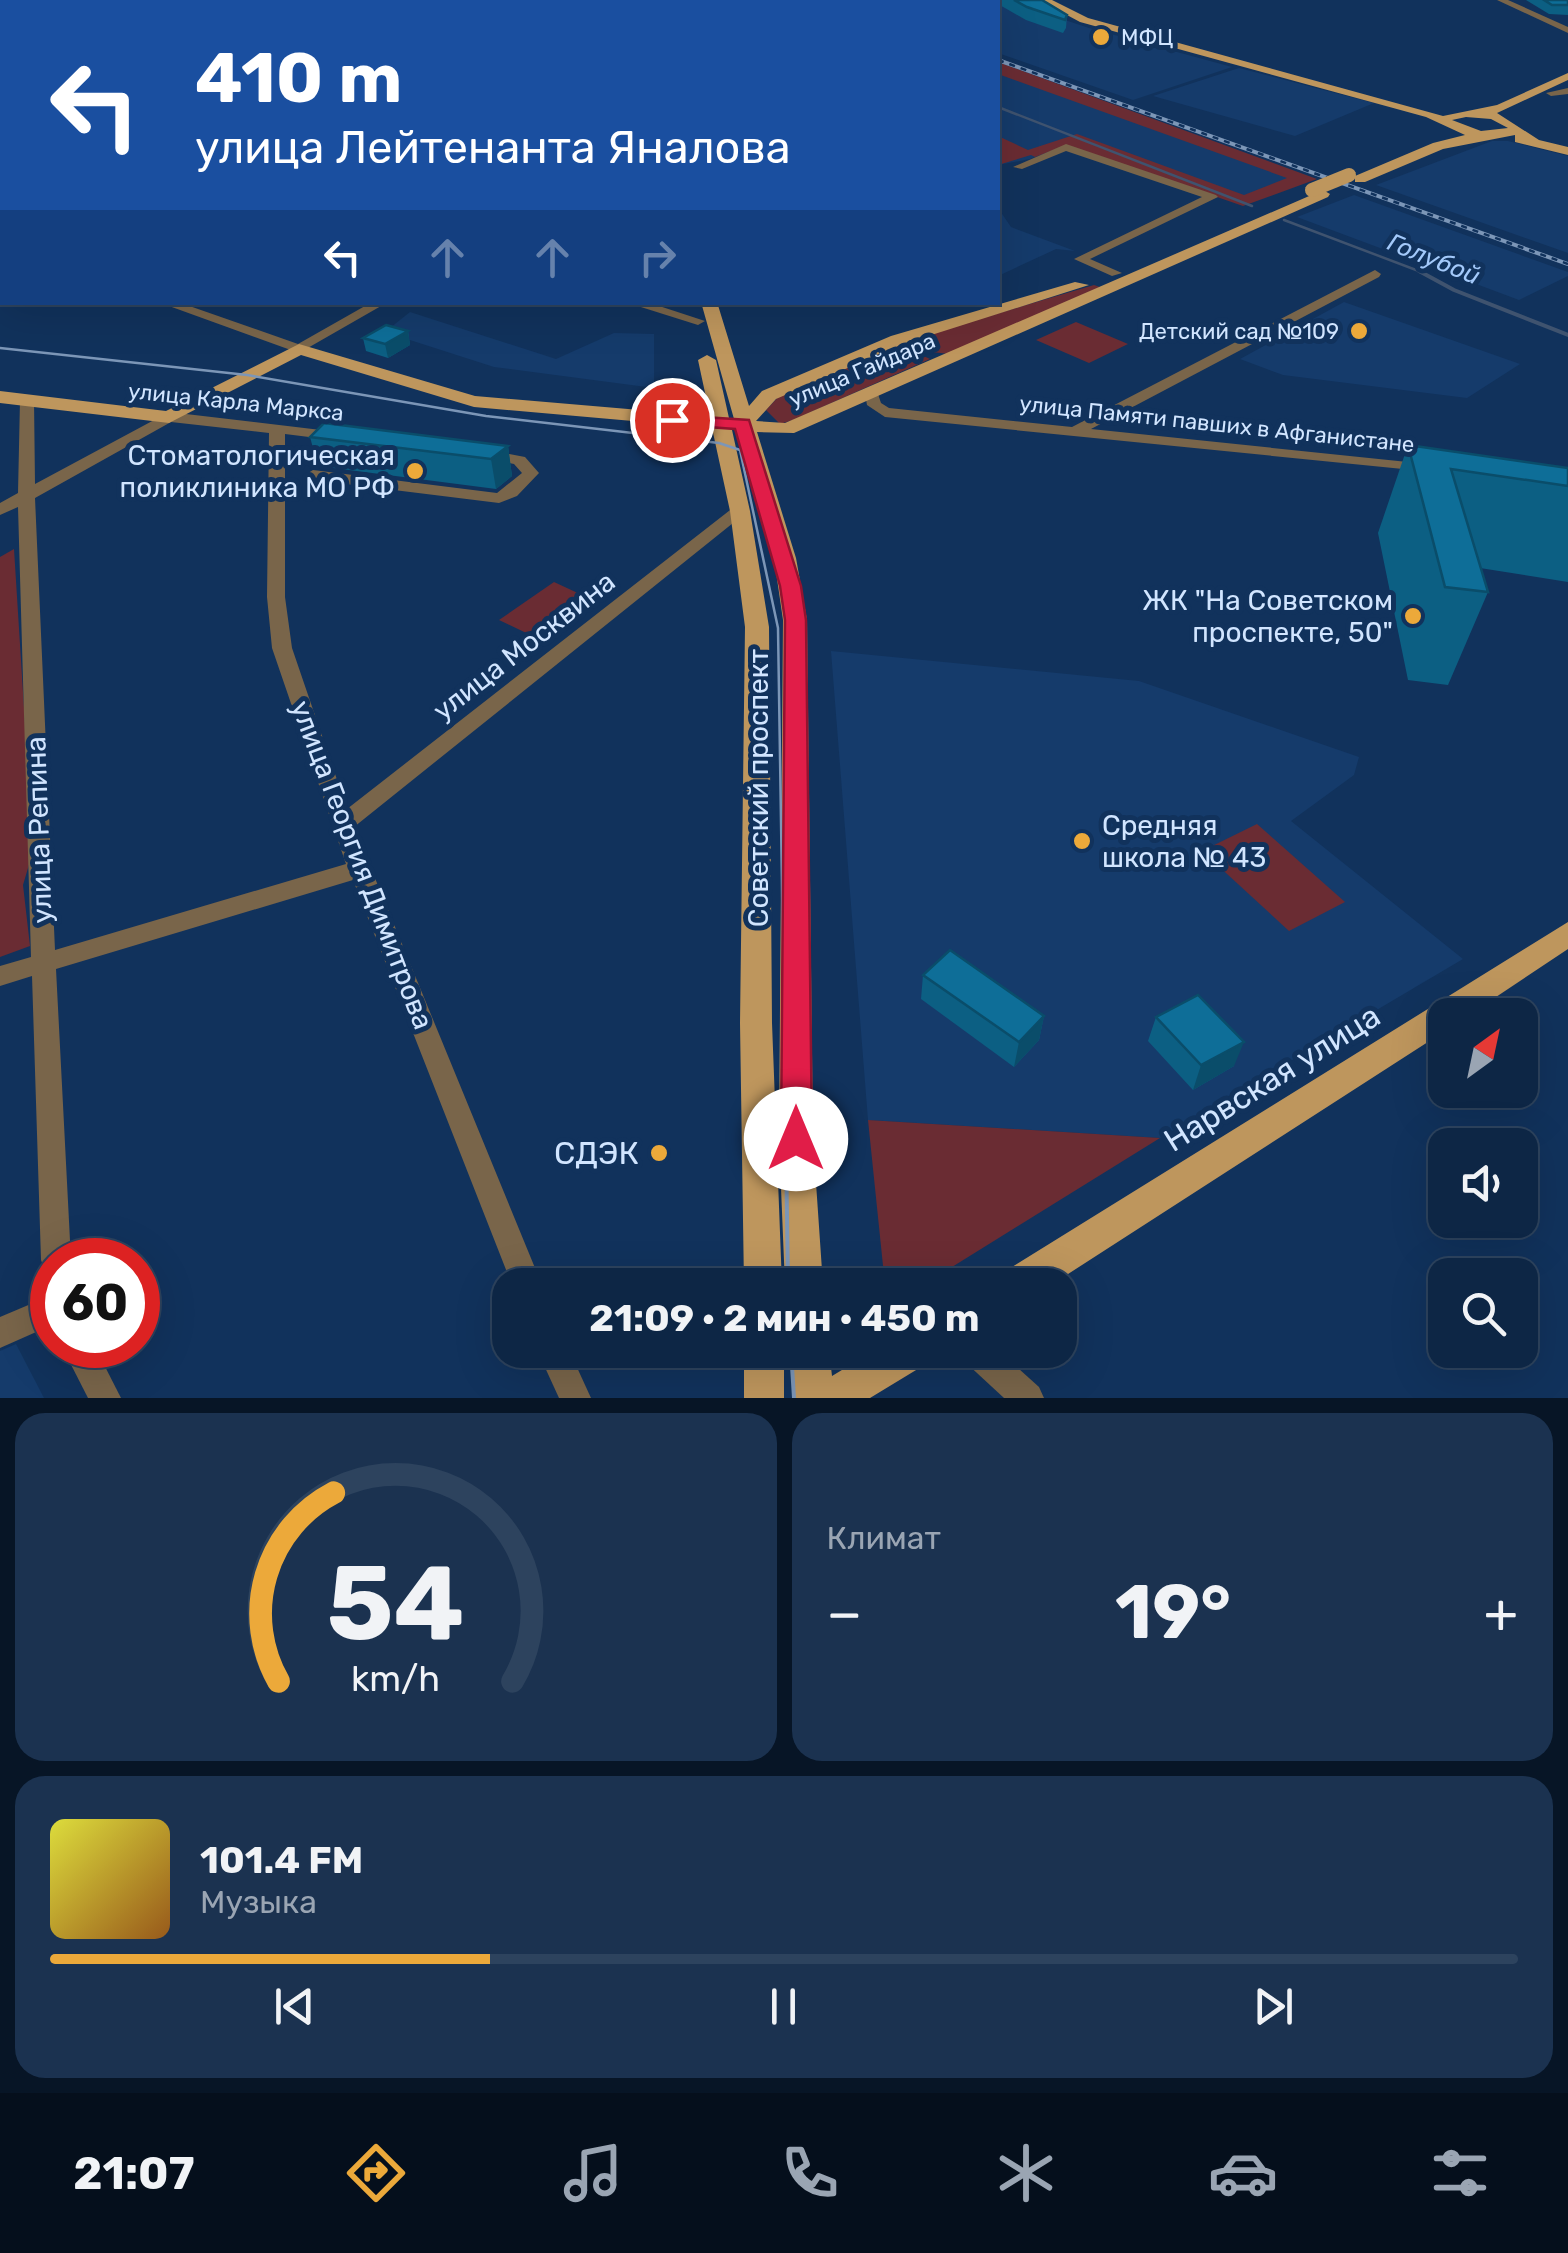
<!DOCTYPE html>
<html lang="ru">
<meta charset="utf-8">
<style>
:root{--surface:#0d2645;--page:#1b3250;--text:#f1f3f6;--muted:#9aa5b3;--line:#2d435e;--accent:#eca93a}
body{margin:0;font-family:Rubik,sans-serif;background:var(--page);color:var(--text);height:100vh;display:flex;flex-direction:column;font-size:38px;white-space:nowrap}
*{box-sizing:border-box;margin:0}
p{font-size:32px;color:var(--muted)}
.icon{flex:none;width:55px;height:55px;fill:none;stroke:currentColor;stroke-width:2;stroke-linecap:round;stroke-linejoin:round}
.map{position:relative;height:1398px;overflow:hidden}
.panel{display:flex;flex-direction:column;gap:15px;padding:15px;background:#071526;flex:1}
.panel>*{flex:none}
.top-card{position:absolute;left:0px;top:0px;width:1000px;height:305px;box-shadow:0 10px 40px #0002,0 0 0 2px var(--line);background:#1a4fa0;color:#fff;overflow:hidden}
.needle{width:65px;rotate:33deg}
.fabs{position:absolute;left:1428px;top:998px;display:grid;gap:20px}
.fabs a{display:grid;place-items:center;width:110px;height:110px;border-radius:20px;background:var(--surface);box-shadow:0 10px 40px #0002,0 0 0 2px var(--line);font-size:50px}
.speed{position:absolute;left:30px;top:1238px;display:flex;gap:20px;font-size:50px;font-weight:700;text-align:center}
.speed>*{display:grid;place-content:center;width:130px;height:130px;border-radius:50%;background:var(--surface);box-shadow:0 10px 40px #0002,0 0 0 2px var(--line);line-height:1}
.speed .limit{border:15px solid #d22;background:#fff;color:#111}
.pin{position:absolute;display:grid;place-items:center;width:85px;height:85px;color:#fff;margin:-42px;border:5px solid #fff;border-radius:50%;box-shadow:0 2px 10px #0007}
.me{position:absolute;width:110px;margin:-55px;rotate:0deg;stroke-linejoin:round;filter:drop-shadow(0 0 8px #0008)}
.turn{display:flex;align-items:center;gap:35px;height:210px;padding:0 30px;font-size:45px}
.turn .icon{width:130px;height:130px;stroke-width:2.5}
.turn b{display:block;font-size:70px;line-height:85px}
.lanes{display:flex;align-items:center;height:95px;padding:0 30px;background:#0003;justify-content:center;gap:50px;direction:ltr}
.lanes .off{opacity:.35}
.big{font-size:75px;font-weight:700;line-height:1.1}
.panel .widget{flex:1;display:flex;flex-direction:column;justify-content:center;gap:15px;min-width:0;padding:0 35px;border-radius:30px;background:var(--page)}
.panel .dial{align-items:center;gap:0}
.dial svg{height:260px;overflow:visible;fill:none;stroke:var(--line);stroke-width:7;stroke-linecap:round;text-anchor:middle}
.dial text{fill:var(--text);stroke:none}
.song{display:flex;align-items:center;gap:30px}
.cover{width:120px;height:120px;border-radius:15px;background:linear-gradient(135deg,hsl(60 70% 55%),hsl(30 70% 35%))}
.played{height:10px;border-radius:5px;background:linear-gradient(90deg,var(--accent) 30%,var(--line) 30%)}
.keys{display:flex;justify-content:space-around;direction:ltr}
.heat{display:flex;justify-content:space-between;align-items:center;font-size:55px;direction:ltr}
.panel .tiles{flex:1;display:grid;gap:15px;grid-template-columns:1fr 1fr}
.widget:last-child{grid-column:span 2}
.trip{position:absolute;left:492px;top:1268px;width:585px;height:100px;border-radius:30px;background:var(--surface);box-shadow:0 10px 40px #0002,0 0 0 2px var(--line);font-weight:700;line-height:100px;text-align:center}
.tab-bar{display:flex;height:160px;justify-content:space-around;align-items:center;background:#050f1c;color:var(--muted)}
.tab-bar .icon{width:70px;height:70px}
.tab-bar .active{color:var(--accent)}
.tab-bar b{font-size:45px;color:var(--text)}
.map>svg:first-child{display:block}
</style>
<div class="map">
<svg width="1568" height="1398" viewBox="0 0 1568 1398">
<rect width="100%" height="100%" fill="#11325c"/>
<g fill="#153b6b">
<polygon points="937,0 1026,0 1053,16 1089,28 1232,67 1133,100 998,53 998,2"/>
<polygon points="998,68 1311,179 1239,204 1067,145 1030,159 998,165"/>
<polygon points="1239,68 1331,92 1374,103 1295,136 1153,96"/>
<polygon points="1492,141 1508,141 1568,156 1568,253 1376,185"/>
<polygon points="1354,195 1568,272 1568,276 1519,300 1297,217"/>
<polygon points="998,208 1011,227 1075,251 1056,249 998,276"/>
<polygon points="1344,302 1520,364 1467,398 1283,375 1240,359"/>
<polygon points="410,312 556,359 614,333 654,334 654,388 494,367 385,332"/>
<polygon points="831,651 1139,681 1359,757 1354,775 1291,821 1463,959 1160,1138 868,1120"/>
<polygon points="16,1344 44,1398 0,1398 0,1351"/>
</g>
<g fill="#6a2c33">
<polygon points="998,62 1317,179 1243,206 1067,145 1035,157 1031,155 998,165 998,136 1028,150 1077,134 1244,195 1287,178 998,74"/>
<polygon points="1094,285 1100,287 949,354 932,352 914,342 915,338"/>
<polygon points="1076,322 1128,344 1089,363 1036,340"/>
<polygon points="898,344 930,359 793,420 780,424 766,410 783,392"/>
<polygon points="14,549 33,851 23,885 30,946 0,957 0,557"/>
<polygon points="554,582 595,601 541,640 499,620"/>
<polygon points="1257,824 1345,902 1289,931 1202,851"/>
<polygon points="868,1120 1160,1138 923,1285 885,1285"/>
</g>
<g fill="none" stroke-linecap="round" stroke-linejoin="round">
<g stroke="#3f536f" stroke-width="2.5">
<polyline points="732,0 739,2"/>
<polyline points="998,107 1252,206"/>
<polyline points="1284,220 1424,273"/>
</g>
<polyline stroke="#3f536f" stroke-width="4" points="1419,271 1454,290 1568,335"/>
<g fill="#79654a" fill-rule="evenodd">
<polygon points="1497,0 1508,0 1568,27 1568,33"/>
<polygon points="0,40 2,41 2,46 0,46"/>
<polygon points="1568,88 1568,94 1551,96 1546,93"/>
<polygon points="1066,144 1216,195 1218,197 1090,259 1122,273 1112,276 1074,259 1202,197 1066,151 1022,169 1013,167"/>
<rect x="0" y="191" width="2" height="17"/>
<polygon points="1375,270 1381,274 1379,277 1091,429 1427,464 1433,466 1433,472 885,417 867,405 865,394 872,390 877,391 881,403 889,408 1072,427"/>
<polygon points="158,302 178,302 298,344 372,302 388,302 299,353"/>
<polygon points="625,302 647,302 705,321 698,325"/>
<path d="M27 396 34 400 35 484 169 412 346 433 349 436 341 441 285 434V597L292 648 347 809 734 507H746L748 511 354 827 542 1285H512L353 880 56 969 71 1260H52V1273L45 1270 41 1260 32 976 0 986V966L31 957 18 507 0 515V503L18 493 20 400ZM171 422 269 433 267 597 272 648 346 864 55 950 35 498Z"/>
<polygon points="483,449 525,457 539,473 517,496 499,503 313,480 305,475 313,470 497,493 522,473 514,464 477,457 477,451"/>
<polygon points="52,1295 52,1325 0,1348 0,1317"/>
<polygon points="61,1345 94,1345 121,1398 88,1398"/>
<polygon points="537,1350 569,1350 591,1398 559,1398"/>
<polygon points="959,1350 998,1350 1039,1387 1044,1398 1004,1398 964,1361"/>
</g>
<g fill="#be965d" fill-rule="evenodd">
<polygon points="575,0 586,0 587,2 577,2"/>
<path d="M1039 0H1052L1088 18 1443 116 1497 105 1568 73V80L1497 113 1539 140 1568 147V155L1515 142V135L1443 149 1365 182H1355V176L1433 143 1465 135 1426 117 1080 22ZM1466 117 1491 119 1508 128 1481 131 1452 120Z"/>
<polygon points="2,124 2,132 0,133 0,125"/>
<polygon points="1323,190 1330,194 1328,197 794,433 757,432 796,558 807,620 813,1139 823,1285 785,1285 779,1139 783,620 774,558 737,430 732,430 750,511 769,627 772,1023 782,1285 744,1285 740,1023 745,627 730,511 712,428 474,407 301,355 169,423 0,403 0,391 166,411 299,344 475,396 710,416 698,360 707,355 716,360 729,418 734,419 701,302 717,302 749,406 762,391 891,336 1075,282 1089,285 903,344 776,399 756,421 785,423"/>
<polygon points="1568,922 1568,949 1469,1015 1445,1015 1445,1031 1051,1285 998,1285 1004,1272"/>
<rect x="744" y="1350" width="40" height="48"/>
<polygon points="789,1350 829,1350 832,1376 875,1350 932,1350 926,1364 870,1398 794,1398"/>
</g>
<polyline stroke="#7c96b7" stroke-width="2.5" points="0,348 247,375 486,416 719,443 740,450 778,628 784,1013"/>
<g stroke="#7c96b7" stroke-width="4">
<polyline points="784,1010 788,1285"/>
<polyline points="791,1350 794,1398"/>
</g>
<g stroke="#7c96b7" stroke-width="4">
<polyline id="rail" points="998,60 1568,264"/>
</g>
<use href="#rail" stroke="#11325c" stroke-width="2.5" stroke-dasharray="6" stroke-linecap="butt"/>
<polyline stroke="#be965d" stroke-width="14" points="1312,190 1349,175"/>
</g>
<g fill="#0c5f83">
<polygon points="991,0 1042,0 1067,15 1066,28 1063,33 1026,20"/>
<polygon points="1526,0 1568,0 1568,15 1549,14"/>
<polygon points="408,331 410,345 388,358 366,351 363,338"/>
<polygon points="310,437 508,446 512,476 496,489 318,466"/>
<polygon points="1408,445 1568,468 1568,582 1480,568 1488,592 1448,685 1408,680 1378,533"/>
<polygon points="923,975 1044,1016 1039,1040 1014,1067 921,999"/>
<polygon points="1156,1017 1234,1066 1193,1090 1148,1041"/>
</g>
<g fill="#0a4d6a">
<polygon points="408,331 410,345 388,358 385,344"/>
<polygon points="508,446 512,476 496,489 491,459"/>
<polygon points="1044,1016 1039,1040 1014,1067 1019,1042"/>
<polygon points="1244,1042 1234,1066 1193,1090 1201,1065"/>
</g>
<g fill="#0e6e98" stroke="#0a4d6a" stroke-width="2.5">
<polygon points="1014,0 1042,0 1067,15 1065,20 1027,7"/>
<polygon points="1544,0 1568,0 1568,5 1552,5"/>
<polygon points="386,325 408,331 385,344 363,338"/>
<polygon points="324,423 508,446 491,459 310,437"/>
<polygon points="1408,445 1568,468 1568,486 1451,469 1488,592 1445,587"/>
<polygon points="950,950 1044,1016 1019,1042 923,975"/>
<polygon points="1198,995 1244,1042 1201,1065 1156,1017"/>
</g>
<polygon fill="#e11d48" stroke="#92132f" stroke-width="2.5" points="672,415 749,420 801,586 806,620 812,1139 807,1149 796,1153 785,1149 781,1139 785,620 780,586 735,429 666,424 666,416"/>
<g fill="#eca93a" stroke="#11325c" stroke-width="4">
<circle cx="1101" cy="37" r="10"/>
<circle cx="1359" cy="331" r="10"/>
<circle cx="415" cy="471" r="10"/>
<circle cx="1413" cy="616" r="10"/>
<circle cx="1082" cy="841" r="10"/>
<circle cx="659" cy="1153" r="10"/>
</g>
<g text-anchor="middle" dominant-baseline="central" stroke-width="10" stroke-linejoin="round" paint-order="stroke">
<g font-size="22" fill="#d1e5ff" stroke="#11325c" text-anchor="start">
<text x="1121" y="37">МФЦ</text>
<text x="1339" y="331" text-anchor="end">Детский сад №109</text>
</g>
<g font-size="22" fill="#d1e5ff" stroke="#11325c">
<text transform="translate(862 370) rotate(-23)">улица Гайдара</text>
<text transform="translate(236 402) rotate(6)">улица Карла Маркса</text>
<text transform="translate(1217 424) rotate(6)">улица Памяти павших в Афганистане</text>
</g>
<g font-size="25" font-style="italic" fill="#a3c9fa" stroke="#11325c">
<text transform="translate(1434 259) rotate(22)">Голубой</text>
</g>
<g font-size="28" fill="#d1e5ff" stroke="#11325c" text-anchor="end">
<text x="395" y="455">Стоматологическая<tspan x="395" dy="32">поликлиника МО РФ</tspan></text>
<text x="1393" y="600">ЖК "На Советском<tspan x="1393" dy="32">проспекте, 50"</tspan></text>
<text x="1102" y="825" text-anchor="start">Средняя<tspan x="1102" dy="32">школа № 43</tspan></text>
</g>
<g font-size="28" fill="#d1e5ff" stroke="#11325c">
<text transform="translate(524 646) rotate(-38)">улица Москвина</text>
<text transform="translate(758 788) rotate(-90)">Советский проспект</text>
<text transform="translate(39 830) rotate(-92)">улица Репина</text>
<text transform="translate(362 865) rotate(69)">улица Георгия Димитрова</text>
</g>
<g font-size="32" fill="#d1e5ff" stroke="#11325c">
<text transform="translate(1272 1078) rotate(-32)">Нарвская улица</text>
</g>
<g font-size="32" fill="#d1e5ff" stroke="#11325c" text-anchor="end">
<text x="639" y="1153">СДЭК</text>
</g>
</g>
</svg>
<div class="fabs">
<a><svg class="needle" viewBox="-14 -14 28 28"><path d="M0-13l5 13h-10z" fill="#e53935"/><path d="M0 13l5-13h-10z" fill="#9aa5b3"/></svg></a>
<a><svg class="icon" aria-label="sound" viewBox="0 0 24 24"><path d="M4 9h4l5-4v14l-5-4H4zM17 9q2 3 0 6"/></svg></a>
<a><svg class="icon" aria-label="search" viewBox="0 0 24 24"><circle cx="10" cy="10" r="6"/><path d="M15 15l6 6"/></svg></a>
</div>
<div class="speed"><div class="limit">60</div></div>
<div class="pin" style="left:672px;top:420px;background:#d93025"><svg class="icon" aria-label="arrive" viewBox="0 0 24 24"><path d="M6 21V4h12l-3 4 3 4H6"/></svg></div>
<svg class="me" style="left:796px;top:1139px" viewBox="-20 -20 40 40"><circle r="19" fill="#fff"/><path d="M0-13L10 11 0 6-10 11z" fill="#e11d48"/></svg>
<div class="trip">21:09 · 2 мин · 450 m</div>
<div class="top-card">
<div class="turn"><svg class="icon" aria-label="left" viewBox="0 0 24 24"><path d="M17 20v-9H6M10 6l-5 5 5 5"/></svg><div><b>410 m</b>улица Лейтенанта Яналова</div></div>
<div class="lanes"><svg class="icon" aria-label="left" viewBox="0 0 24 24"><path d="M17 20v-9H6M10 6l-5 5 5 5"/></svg><svg class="icon off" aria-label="ahead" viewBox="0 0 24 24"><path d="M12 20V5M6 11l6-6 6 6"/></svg><svg class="icon off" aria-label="ahead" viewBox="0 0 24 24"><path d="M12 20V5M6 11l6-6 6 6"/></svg><svg class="icon off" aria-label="right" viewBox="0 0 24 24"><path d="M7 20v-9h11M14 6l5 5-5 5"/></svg></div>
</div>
</div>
<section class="panel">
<div class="tiles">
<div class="widget dial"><svg viewBox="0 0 100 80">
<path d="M14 69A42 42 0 1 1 86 69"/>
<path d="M14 69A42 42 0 0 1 31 11" stroke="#eca93a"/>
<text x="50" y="56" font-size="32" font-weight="700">54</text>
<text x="50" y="72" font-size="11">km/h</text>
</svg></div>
<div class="widget"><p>Климат</p>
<div class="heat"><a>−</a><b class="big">19°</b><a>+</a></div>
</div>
<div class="widget">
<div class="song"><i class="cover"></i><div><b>101.4 FM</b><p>Музыка</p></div></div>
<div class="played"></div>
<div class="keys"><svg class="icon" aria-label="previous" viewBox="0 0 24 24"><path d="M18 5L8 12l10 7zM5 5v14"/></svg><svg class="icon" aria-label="pause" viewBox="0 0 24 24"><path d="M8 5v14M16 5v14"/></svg><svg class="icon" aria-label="next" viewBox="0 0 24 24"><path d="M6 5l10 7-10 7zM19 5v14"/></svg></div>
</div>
</div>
</section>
<nav class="tab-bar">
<b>21:07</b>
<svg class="icon active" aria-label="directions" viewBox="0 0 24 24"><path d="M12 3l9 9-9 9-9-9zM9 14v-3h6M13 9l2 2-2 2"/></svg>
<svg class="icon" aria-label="music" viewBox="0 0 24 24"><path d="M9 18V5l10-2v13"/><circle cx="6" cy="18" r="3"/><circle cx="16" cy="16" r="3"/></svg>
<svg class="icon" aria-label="phone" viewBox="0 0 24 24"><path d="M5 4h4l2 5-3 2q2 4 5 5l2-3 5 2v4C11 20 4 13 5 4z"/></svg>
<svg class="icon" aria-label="climate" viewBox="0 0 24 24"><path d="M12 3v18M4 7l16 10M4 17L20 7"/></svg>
<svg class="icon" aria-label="car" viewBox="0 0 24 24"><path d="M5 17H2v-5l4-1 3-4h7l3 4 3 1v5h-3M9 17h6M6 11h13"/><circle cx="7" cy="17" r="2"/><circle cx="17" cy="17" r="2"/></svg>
<svg class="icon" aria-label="filters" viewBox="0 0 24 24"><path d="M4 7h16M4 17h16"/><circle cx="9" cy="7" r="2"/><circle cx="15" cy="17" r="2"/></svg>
</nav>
